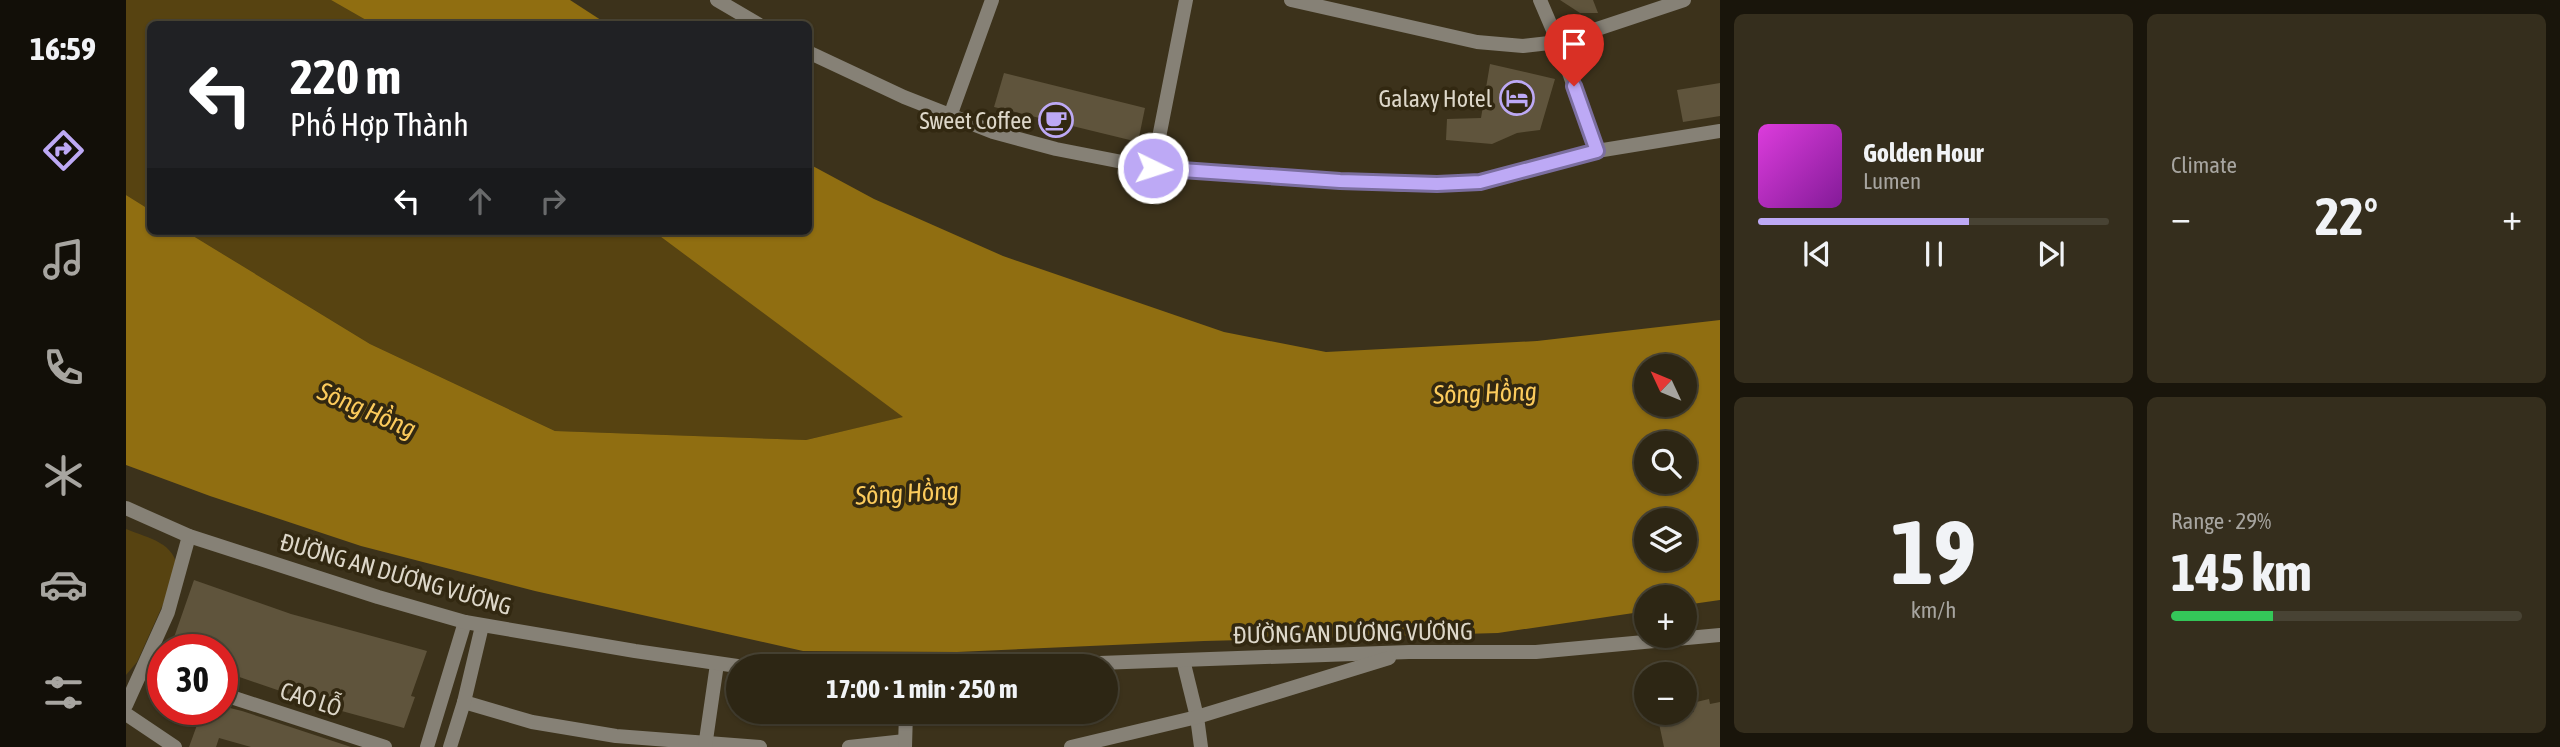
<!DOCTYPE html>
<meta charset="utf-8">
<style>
:root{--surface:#2d2614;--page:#352e1d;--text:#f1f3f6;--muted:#a7a5a0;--line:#484334;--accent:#bda9f5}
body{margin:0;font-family:"Asap Condensed",sans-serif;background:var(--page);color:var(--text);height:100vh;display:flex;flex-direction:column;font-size:26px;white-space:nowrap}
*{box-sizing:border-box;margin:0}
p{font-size:23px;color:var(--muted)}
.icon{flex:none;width:38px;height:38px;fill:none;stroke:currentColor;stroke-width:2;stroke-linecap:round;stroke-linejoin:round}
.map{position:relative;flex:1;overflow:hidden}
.sheet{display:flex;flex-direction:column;gap:14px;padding:14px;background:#19150b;width:840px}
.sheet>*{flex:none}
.guide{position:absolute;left:21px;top:21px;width:665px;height:214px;border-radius:10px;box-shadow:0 2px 5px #0004,0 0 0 2px var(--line);background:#202124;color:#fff;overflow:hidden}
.needle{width:46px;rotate:314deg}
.buttons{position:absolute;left:1508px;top:354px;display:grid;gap:14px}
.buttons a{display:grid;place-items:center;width:63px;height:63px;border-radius:50%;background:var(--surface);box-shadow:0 2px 5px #0004,0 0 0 2px var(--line);font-size:35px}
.speed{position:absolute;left:21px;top:634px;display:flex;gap:14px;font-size:35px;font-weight:700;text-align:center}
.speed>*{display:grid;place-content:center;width:91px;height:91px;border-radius:50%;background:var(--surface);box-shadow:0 2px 5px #0004,0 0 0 2px var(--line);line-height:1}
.speed .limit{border:10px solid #d22;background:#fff;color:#111}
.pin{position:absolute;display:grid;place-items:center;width:60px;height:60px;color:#fff;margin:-72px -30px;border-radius:50% 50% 50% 0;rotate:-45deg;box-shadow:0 0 7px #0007}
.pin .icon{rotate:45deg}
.me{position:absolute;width:77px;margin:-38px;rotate:94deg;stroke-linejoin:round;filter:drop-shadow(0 0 5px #0008)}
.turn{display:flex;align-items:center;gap:24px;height:147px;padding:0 28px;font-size:32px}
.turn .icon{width:91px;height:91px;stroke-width:2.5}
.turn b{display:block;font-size:49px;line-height:60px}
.lanes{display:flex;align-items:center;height:66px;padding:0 28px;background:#0003;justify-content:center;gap:35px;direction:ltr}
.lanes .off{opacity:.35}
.big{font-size:52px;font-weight:700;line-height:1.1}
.sheet .card{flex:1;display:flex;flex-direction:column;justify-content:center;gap:10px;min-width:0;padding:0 24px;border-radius:10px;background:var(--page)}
.sheet .dial{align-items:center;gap:0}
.dial b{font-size:91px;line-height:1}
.song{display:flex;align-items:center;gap:21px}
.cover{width:84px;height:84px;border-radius:10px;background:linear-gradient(135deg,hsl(300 70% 55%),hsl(290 70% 35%))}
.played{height:7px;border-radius:4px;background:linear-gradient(90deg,var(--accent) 60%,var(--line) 60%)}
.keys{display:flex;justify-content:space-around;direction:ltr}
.heat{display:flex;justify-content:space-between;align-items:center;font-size:38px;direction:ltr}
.charge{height:10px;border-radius:5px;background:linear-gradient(90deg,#34c759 29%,var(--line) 0)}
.sheet .tiles{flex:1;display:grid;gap:14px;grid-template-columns:repeat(2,1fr)}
.trip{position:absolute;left:600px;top:654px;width:392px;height:70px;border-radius:35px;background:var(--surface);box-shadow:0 2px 5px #0004,0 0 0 2px var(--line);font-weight:700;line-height:70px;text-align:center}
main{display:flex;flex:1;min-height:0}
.dock{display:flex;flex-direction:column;width:126px;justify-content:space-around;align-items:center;background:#120f08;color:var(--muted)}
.dock .icon{width:49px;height:49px}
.dock .active{color:var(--accent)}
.dock b{font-size:32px;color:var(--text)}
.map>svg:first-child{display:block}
</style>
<main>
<nav class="dock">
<b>16:59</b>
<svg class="icon active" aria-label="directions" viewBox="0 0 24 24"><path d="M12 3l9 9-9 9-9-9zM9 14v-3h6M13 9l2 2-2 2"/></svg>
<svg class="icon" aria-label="music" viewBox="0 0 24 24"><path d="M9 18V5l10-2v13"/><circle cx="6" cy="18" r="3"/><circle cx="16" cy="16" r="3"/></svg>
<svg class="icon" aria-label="phone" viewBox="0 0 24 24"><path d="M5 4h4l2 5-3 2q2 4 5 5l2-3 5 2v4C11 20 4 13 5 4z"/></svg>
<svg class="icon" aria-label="climate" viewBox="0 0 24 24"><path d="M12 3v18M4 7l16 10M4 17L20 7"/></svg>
<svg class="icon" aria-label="car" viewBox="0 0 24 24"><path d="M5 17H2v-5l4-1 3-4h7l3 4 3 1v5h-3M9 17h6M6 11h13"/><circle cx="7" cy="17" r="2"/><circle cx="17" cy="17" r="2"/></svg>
<svg class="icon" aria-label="filters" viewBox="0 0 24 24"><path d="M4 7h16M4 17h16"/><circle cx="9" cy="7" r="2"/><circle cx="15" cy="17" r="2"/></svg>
</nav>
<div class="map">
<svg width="1594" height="747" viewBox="0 0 1594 747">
<rect width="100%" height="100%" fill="#3c321b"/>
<g fill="#574311">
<polygon points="0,0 205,0 247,24 24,24 24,210 0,195"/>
<polygon points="59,231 527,231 778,417 680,440 429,431 244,344"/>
<path d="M0 529C24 539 49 542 52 571L11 662 0 675Z"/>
</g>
<g fill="#906e11" fill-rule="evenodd">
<polygon points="205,0 444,0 481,24 247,24"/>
<path d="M683 164 748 199 877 256 1098 332 1200 352 1411 341 1594 320V600L1559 605V597H1521V611L1372 633 1078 641 831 652 677 651 409 591 235 546 84 496 0 465V195L24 210V231H59L244 344 429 431 680 440 777 417 527 231H682ZM1521 366H1559V404H1521ZM1521 443H1559V481H1521ZM1521 520H1559V558H1521Z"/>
</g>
<g fill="#5f543c">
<polygon points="1434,0 1467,0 1472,13 1454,13"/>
<polygon points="1364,64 1429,79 1414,130 1391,133 1366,144 1320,140 1321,119 1355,118"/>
<polygon points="878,73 1019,108 1012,142 868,107"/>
<polygon points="1594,83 1594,116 1557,122 1551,90"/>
<polygon points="68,580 165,614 301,651 285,696 289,697 278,728 201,707 96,671 96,649 44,649"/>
<polygon points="1583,699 1584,704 1594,702 1594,747 1538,747 1531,714 1568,712 1566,703"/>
<polygon points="96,706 116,711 225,747 125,747 93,738 90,747 63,747 71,725 63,723 68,709 96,709"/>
</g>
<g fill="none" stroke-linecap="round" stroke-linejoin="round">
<g stroke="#868176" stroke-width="14">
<polyline points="591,0 632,24"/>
<polyline points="1414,0 1432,42 1471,151"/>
<polyline points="682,52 778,97 867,132 930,149 1027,168 1279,185 1355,182 1471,151 1594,131"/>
<polyline points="824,116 866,0"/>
<polyline points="1027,168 1060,0"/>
<polyline points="19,668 37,674"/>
<polyline points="96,694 259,747"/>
<polyline points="338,702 406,722 490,736 634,747"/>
<polyline points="0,705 42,612 63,536"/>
<polyline points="1071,717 1075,747"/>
<polyline points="301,747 339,622"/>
<polyline points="324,747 338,702 356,626"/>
<polyline points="579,747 591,664"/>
<polyline points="723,747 779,741"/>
<polyline points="779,747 780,712"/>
</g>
<g stroke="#868176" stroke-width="14">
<polyline points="1165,0 1351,42 1397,46 1432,42 1558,0"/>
<polyline points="0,508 63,536 252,597 339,622 509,651 618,667"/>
<polyline points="1057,660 1071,717"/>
<polyline points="859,667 1283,652 1410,652 1594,635"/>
<polyline points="0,714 49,747"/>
<polyline points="945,747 1071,717 1263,658"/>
</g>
</g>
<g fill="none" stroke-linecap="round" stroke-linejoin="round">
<g stroke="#7b6e9f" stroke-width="18">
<polyline id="route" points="1027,168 1214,181 1311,184 1354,182 1471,151 1448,86"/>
</g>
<use href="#route" stroke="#bda9f5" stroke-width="12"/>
</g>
<defs>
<g id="hotel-ring" transform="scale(1.75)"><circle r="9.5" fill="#322811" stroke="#bda9f5" stroke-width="1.5"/><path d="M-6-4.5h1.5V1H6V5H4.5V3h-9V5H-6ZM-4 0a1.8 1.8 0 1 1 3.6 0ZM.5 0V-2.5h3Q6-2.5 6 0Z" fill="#bda9f5"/></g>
<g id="cafe-ring" transform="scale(1.75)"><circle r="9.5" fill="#322811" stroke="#bda9f5" stroke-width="1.5"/><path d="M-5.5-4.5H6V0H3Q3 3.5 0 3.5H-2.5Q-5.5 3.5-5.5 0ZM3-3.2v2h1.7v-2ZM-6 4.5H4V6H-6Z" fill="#bda9f5"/></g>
</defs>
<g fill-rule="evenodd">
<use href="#hotel-ring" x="1391" y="98"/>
<use href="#cafe-ring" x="930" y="120"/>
</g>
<g text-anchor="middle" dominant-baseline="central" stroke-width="7" stroke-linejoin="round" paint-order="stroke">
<g font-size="24" fill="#ddd7c9" stroke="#322811" text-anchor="end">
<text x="1366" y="98">Galaxy Hotel</text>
<text x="906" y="120">Sweet Coffee</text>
</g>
<g font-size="24" fill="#ddd7c9" stroke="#322811">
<text transform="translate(270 574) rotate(16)">ĐƯỜNG AN DƯƠNG VƯƠNG</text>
<text transform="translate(1227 633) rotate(-1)">ĐƯỜNG AN DƯƠNG VƯƠNG</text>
<text transform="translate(185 699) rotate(18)">CAO LỖ</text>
</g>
<g font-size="26" font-style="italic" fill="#fccb5c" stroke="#322811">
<text transform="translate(1359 393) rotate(-2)">Sông Hồng</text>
<text transform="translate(241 410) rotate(23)">Sông Hồng</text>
<text transform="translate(781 493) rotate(-3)">Sông Hồng</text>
</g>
</g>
</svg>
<div class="buttons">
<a><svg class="needle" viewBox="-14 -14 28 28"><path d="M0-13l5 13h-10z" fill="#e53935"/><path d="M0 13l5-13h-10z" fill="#a7a5a0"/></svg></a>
<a><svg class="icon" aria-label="search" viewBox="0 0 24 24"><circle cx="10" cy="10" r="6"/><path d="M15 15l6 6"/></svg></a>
<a><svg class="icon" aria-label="layers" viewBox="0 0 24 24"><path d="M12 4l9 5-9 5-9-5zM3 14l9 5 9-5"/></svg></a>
<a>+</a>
<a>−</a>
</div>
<div class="speed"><div class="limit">30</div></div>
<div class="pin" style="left:1448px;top:86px;background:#d93025"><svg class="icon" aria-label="arrive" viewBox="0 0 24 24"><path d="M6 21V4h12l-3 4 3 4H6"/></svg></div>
<svg class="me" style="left:1027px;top:168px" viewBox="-20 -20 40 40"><circle r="17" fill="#bda9f5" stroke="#fff" stroke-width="3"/><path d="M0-11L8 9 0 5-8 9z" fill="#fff"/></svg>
<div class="trip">17:00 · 1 min · 250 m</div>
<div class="guide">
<div class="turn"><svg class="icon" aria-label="left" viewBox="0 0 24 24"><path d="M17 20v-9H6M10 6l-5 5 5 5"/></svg><div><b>220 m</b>Phố Hợp Thành</div></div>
<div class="lanes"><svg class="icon" aria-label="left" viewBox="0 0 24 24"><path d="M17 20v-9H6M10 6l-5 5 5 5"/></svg><svg class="icon off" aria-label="ahead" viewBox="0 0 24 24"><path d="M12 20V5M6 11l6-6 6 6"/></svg><svg class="icon off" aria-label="right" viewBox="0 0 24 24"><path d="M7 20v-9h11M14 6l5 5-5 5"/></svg></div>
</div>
</div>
<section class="sheet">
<div class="tiles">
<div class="card">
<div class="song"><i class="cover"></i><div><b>Golden Hour</b><p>Lumen</p></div></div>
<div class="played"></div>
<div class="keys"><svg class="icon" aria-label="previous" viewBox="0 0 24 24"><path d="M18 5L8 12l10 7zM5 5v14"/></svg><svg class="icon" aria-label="pause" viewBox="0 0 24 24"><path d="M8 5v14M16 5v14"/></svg><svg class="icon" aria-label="next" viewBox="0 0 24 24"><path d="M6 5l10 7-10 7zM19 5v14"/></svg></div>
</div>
<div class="card"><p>Climate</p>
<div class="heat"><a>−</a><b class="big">22°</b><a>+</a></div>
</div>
<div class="card dial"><b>19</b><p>km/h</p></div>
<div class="card"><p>Range · 29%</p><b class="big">145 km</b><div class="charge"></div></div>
</div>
</section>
</main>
